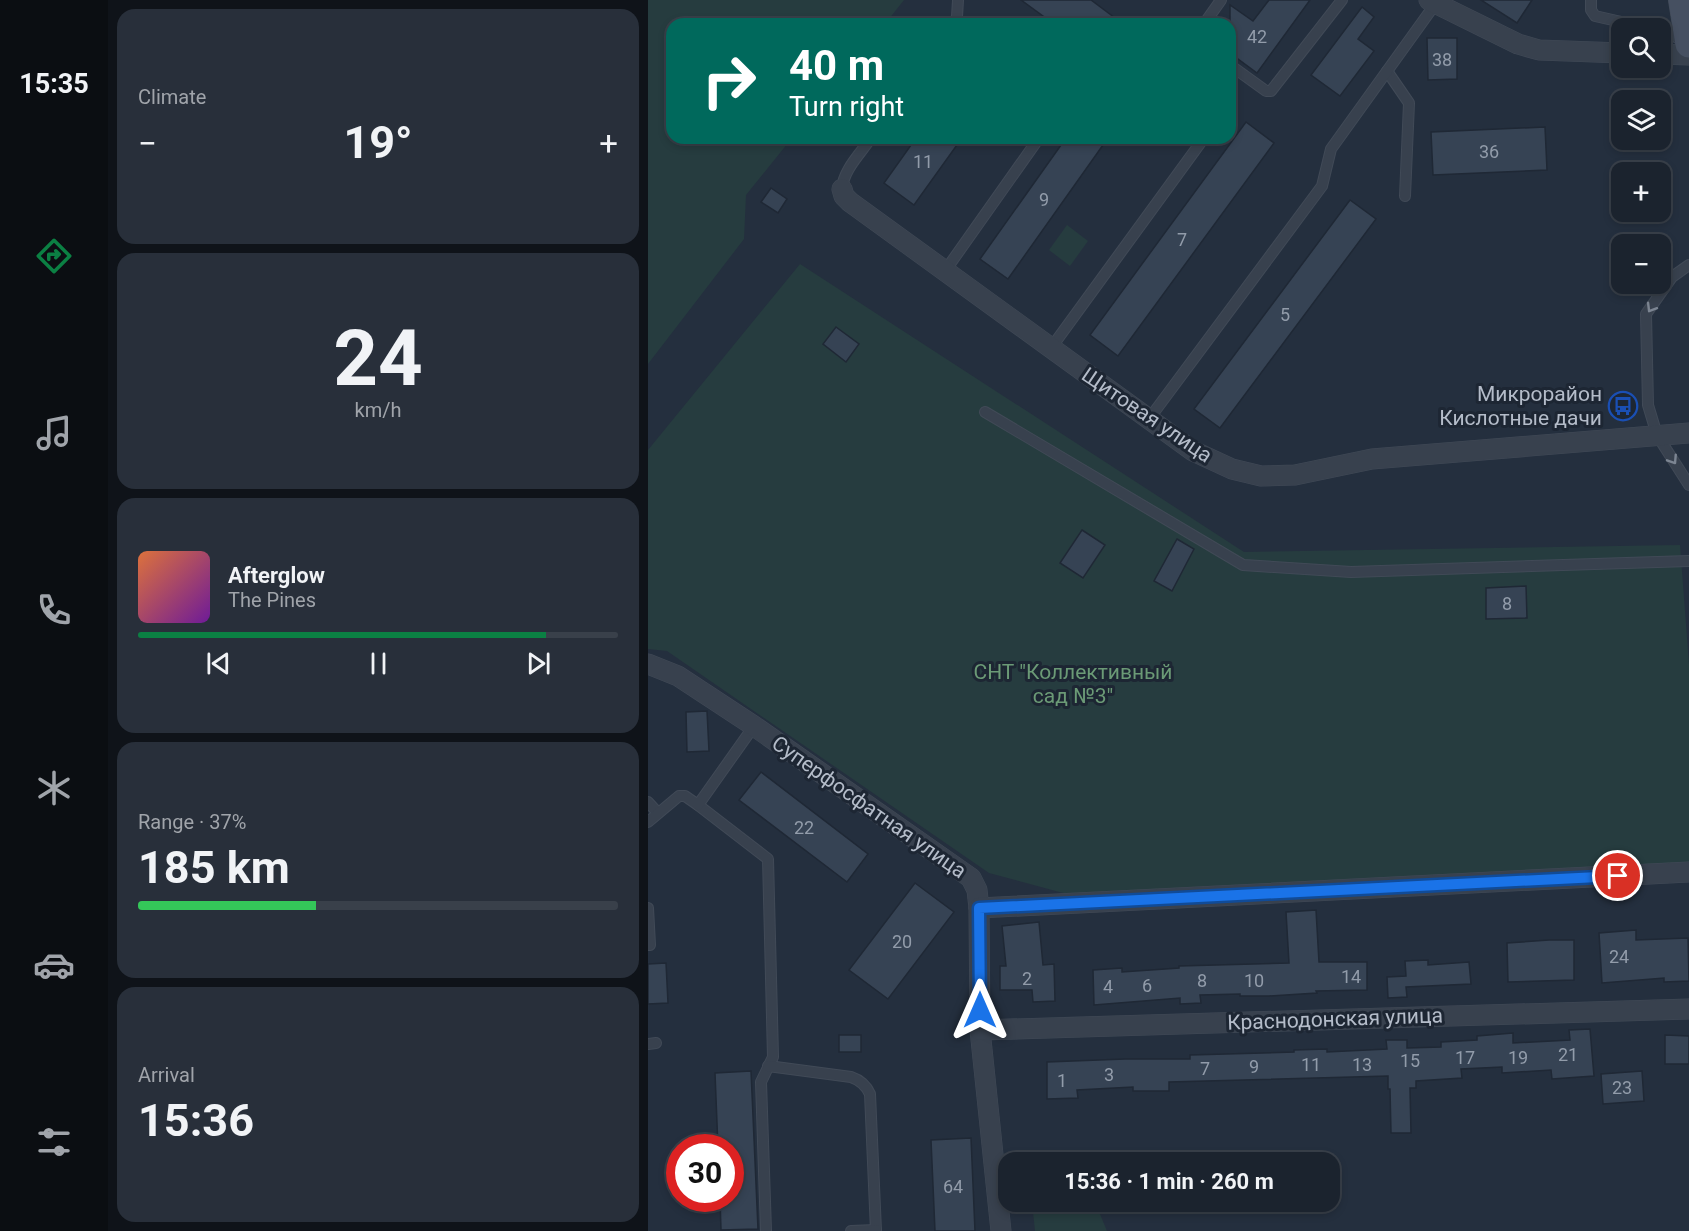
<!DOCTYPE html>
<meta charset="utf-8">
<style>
:root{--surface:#1b232e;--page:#282f3a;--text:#f1f3f6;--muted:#a0a4aa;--line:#39404a;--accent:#0b8043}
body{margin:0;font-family:Roboto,sans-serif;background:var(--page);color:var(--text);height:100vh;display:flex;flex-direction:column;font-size:22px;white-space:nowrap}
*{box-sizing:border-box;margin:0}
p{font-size:20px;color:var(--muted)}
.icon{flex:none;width:33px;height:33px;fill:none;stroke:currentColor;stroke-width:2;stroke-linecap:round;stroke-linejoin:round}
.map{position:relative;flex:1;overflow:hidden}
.drawer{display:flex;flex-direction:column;gap:9px;padding:9px;background:#0f1319;width:540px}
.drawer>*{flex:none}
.guide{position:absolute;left:18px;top:18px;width:570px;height:126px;border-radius:18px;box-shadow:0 3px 9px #0003,0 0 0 2px var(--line);background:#00695c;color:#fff;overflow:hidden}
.buttons{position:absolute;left:963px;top:18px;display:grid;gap:12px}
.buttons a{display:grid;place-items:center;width:60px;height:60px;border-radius:12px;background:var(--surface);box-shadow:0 3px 9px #0003,0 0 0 2px var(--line);font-size:30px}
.speed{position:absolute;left:18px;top:1134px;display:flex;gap:12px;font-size:30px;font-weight:700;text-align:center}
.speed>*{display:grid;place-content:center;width:78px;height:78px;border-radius:50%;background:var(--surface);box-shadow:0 3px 9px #0003,0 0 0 2px var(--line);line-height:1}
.speed .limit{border:9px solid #d22;background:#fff;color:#111}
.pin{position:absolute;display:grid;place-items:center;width:51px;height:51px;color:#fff;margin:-26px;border:3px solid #fff;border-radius:50%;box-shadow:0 2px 6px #0007}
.me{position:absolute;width:66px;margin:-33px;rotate:0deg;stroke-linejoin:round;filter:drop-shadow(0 0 4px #0008)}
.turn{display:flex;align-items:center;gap:21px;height:126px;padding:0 24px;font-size:27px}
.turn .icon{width:78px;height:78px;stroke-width:2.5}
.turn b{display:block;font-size:42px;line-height:51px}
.big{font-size:45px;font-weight:700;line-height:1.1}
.drawer .widget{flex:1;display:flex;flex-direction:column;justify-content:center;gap:9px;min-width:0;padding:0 21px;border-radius:18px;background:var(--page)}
.drawer .dial{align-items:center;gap:0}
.dial b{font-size:78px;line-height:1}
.song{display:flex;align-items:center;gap:18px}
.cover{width:72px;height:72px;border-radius:9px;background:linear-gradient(135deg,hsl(20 70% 55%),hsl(280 70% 35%))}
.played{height:6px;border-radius:3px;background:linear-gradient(90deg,var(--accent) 85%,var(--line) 85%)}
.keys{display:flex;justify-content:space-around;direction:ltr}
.heat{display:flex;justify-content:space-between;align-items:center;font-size:33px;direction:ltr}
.charge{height:9px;border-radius:4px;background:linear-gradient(90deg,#34c759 37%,var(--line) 0)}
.trip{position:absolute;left:350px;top:1152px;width:342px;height:60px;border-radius:18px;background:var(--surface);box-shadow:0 3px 9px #0003,0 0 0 2px var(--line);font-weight:700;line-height:60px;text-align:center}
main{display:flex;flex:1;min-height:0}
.tabs{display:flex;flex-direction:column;width:108px;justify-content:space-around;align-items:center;background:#0b0e12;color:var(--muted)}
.tabs .icon{width:42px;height:42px}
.tabs .active{color:var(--accent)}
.tabs b{font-size:27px;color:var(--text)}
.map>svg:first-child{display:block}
</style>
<main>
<nav class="tabs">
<b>15:35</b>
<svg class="icon active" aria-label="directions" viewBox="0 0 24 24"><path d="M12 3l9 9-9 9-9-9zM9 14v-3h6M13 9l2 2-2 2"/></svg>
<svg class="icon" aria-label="music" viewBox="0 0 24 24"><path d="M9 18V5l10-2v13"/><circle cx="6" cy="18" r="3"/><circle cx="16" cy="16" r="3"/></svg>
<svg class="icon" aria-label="phone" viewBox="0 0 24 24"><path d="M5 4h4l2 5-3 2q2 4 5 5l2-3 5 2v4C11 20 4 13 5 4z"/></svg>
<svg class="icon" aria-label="climate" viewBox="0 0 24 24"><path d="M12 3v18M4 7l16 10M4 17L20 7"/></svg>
<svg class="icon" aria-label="car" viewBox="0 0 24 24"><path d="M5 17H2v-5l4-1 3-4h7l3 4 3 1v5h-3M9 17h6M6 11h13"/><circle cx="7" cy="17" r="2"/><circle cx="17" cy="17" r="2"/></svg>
<svg class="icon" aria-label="filters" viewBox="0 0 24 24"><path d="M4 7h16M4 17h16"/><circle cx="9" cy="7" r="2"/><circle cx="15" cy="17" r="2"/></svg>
</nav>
<section class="drawer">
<div class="widget"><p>Climate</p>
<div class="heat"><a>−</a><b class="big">19°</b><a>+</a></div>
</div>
<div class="widget dial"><b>24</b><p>km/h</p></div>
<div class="widget">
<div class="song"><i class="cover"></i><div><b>Afterglow</b><p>The Pines</p></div></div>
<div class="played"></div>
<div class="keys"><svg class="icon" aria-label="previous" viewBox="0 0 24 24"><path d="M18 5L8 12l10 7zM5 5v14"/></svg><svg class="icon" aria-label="pause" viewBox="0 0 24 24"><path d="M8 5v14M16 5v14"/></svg><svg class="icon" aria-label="next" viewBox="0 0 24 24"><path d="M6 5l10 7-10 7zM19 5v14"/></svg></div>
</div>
<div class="widget"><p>Range · 37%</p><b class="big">185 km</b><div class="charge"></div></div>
<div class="widget"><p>Arrival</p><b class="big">15:36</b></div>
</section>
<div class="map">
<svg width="1041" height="1231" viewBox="0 0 1041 1231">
<rect width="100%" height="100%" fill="#242f3e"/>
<g fill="#263c3f">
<polygon points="0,0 256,0 237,24 24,24 24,138 144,138 98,195 96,239 0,364"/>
<polygon points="419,225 440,241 422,266 401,250"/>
<polygon points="152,264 596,552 1032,545 1041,664 1041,864 430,897 341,873 19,651 0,649 0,450"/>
<polygon points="384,1202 447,1202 459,1231 387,1231"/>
</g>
<g fill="#364354" stroke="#1f2835" stroke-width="1.5">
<polygon points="373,0 443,0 475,24 406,24"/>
<polygon points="621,0 662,0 609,73 582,53 582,5 605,21"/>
<polygon points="833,0 884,0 869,23"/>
<polygon points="714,7 726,17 710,39 726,51 692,96 663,75"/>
<polygon points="779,38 809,38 809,79 780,80"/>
<polygon points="598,122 626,143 470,356 442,335"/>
<polygon points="897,127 899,170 785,175 783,132"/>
<polygon points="268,138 314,138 266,205 236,183"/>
<polygon points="418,138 460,138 360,279 332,259"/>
<polygon points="123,188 139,199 130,213 113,202"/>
<polygon points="702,200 728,219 572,428 546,409"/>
<polygon points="188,327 211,344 198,362 175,344"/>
<polygon points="434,530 457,545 435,578 412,563"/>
<polygon points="529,539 546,549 524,591 506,581"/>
<polygon points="878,586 879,618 838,619 838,588"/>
<polygon points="59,711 61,751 39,752 38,712"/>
<polygon points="113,772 220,854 199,882 91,800"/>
<polygon points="267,883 306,912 240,999 201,970"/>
<polygon points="668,910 671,962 719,962 719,990 668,991 669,993 621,996 592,996 592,994 552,995 553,1003 532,1004 532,998 446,1005 445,970 474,968 474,972 531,968 531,966 641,963 638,912"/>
<polygon points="391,922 395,965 406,964 407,1001 385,1002 384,990 352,990 352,966 358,966 354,926"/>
<polygon points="988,930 988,940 1040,938 1041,981 1016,982 1016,978 954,983 951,933"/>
<polygon points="901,940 926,940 926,980 860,982 859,943"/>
<polygon points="780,960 780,965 821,962 823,984 758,987 759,997 740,998 739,977 758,976 757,961"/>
<polygon points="18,963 20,1003 0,1004 0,964"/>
<polygon points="942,1029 946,1076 904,1079 903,1070 854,1073 854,1067 813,1069 814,1078 768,1081 768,1088 762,1088 763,1133 743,1133 742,1089 740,1089 740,1076 521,1082 521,1091 485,1091 485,1087 429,1090 430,1098 399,1099 399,1062 477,1059 542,1059 542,1055 646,1052 646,1050 679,1049 679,1052 739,1049 738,1040 759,1040 759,1048 793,1047 793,1042 829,1040 829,1036 865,1033 865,1043 885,1042 922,1040 921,1030"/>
<rect x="191" y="1035" width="22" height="17"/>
<polygon points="1017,1035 1041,1036 1041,1064 1017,1064"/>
<polygon points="103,1071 110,1229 73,1230 72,1198 82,1198 82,1148 70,1148 67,1073"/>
<polygon points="994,1071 996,1101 955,1104 953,1074"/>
<polygon points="323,1138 327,1231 287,1231 283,1140"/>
</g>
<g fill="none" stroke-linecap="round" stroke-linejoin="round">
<g stroke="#414a57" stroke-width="12">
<g id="lane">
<polyline points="943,0 943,10 947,16 1000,28"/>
<polyline points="305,24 309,17 310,0"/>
<polyline points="556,24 573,0"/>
<polyline points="1012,32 1037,40"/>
<polyline points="582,65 618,91 623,91 694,0"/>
<polyline points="739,71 761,103 757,196"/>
<path d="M194 189C195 170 213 153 223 138"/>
<polyline points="1041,265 1024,277 998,314 1000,405 1009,435 1041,485"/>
<polyline points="297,271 391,138"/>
<polyline points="403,348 556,138"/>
<polyline points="337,412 595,565 703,572 1041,561"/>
<polyline points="501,419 674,186 683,149 788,3"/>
<polyline points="0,802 10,813"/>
<polyline points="50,805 120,859 125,1057 113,1082 118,1231"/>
<polyline points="0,822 31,796 37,796 50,805 106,726"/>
<polyline points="0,908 2,945 0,945"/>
<polyline points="0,1044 8,1043"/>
<path d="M120 1066 203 1077C212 1080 218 1085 222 1094L228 1231"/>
<polyline points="203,1231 228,1230"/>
</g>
</g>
<g stroke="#414a57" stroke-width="21">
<g id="street">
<polyline points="781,0 870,44 891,50 974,53"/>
<polyline points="1012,54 1041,55"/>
<polyline points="194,189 196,196 202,202 501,419 545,451 584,469 613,476 647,475 724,459 1041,433"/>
<polyline points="0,664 30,676 106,726 323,878 329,890 331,908 332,1030 353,1231"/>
<polyline points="331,908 1041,872"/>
<polyline points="332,1030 1041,1009"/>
</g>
</g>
<g stroke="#414a57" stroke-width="28">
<polyline id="secondary" points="1034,0 1041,44"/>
</g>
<use href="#lane" stroke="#38414e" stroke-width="10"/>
<use href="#street" stroke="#38414e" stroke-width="20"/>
<use href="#secondary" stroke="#465061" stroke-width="27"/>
</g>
<defs><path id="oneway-chevron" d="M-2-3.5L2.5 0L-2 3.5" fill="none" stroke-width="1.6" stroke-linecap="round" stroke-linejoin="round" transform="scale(1.5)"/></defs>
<g stroke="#7c8592">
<use href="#oneway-chevron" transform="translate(1003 308) rotate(121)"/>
<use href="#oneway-chevron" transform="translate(1025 460) rotate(57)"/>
</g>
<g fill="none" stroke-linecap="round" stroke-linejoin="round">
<g stroke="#114b97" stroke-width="15">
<polyline id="route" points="332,1010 331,908 970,876"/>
</g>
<use href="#route" stroke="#1a73e8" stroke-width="10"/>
</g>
<defs>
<g id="bus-ring" transform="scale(1.5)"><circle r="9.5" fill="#1d2633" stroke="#1a4fb4" stroke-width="1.5"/><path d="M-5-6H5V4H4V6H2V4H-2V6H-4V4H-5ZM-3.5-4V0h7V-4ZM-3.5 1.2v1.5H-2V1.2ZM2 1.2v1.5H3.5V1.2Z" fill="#1a4fb4"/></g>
</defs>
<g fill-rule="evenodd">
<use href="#bus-ring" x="975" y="406"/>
</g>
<g text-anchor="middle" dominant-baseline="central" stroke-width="6" stroke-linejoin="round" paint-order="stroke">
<g font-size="18" fill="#929caa">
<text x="609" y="36">42</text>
<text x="794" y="59">38</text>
<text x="841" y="151">36</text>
<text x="275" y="161">11</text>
<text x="396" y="199">9</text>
<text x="534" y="239">7</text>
<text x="637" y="314">5</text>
<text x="859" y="603">8</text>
<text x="156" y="827">22</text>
<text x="254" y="941">20</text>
<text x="971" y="956">24</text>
<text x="703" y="976">14</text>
<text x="379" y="978">2</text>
<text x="554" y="980">8</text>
<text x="606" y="980">10</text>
<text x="499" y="985">6</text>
<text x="460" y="986">4</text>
<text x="920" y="1054">21</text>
<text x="817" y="1057">17</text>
<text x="870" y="1057">19</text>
<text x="762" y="1060">15</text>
<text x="663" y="1064">11</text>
<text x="714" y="1064">13</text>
<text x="606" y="1066">9</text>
<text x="557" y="1068">7</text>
<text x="461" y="1074">3</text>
<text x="414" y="1080">1</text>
<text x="974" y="1087">23</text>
<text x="305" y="1186">64</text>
</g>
<g font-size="21" fill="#b4bcc9" stroke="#1d2633" text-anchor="end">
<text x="954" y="394">Микрорайон<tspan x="954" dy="24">Кислотные дачи</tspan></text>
</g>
<g font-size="21" fill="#b4bcc9" stroke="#1d2633">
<text transform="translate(499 415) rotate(34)">Щитовая улица</text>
<text transform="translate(221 807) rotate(35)">Суперфосфатная улица</text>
<text transform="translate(687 1019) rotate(-2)">Краснодонская улица</text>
</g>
<g font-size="21" fill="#6b9a76" stroke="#1d2633">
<text x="425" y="672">СНТ "Коллективный<tspan x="425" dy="24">сад №3"</tspan></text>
</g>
</g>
</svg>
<div class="buttons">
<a><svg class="icon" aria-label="search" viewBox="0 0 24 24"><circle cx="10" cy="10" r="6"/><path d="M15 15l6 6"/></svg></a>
<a><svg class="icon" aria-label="layers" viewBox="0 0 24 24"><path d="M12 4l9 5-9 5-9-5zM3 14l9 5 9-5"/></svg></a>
<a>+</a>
<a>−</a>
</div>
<div class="speed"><div class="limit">30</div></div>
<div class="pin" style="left:970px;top:876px;background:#d93025"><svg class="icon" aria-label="arrive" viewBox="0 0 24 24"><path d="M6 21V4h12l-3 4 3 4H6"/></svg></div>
<svg class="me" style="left:332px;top:1010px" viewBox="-20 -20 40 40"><path d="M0-17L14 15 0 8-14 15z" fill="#1a73e8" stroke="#fff" stroke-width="4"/></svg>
<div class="trip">15:36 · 1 min · 260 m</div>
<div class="guide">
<div class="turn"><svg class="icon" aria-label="right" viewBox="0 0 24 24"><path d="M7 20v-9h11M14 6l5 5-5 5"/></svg><div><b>40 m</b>Turn right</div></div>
</div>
</div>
</main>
